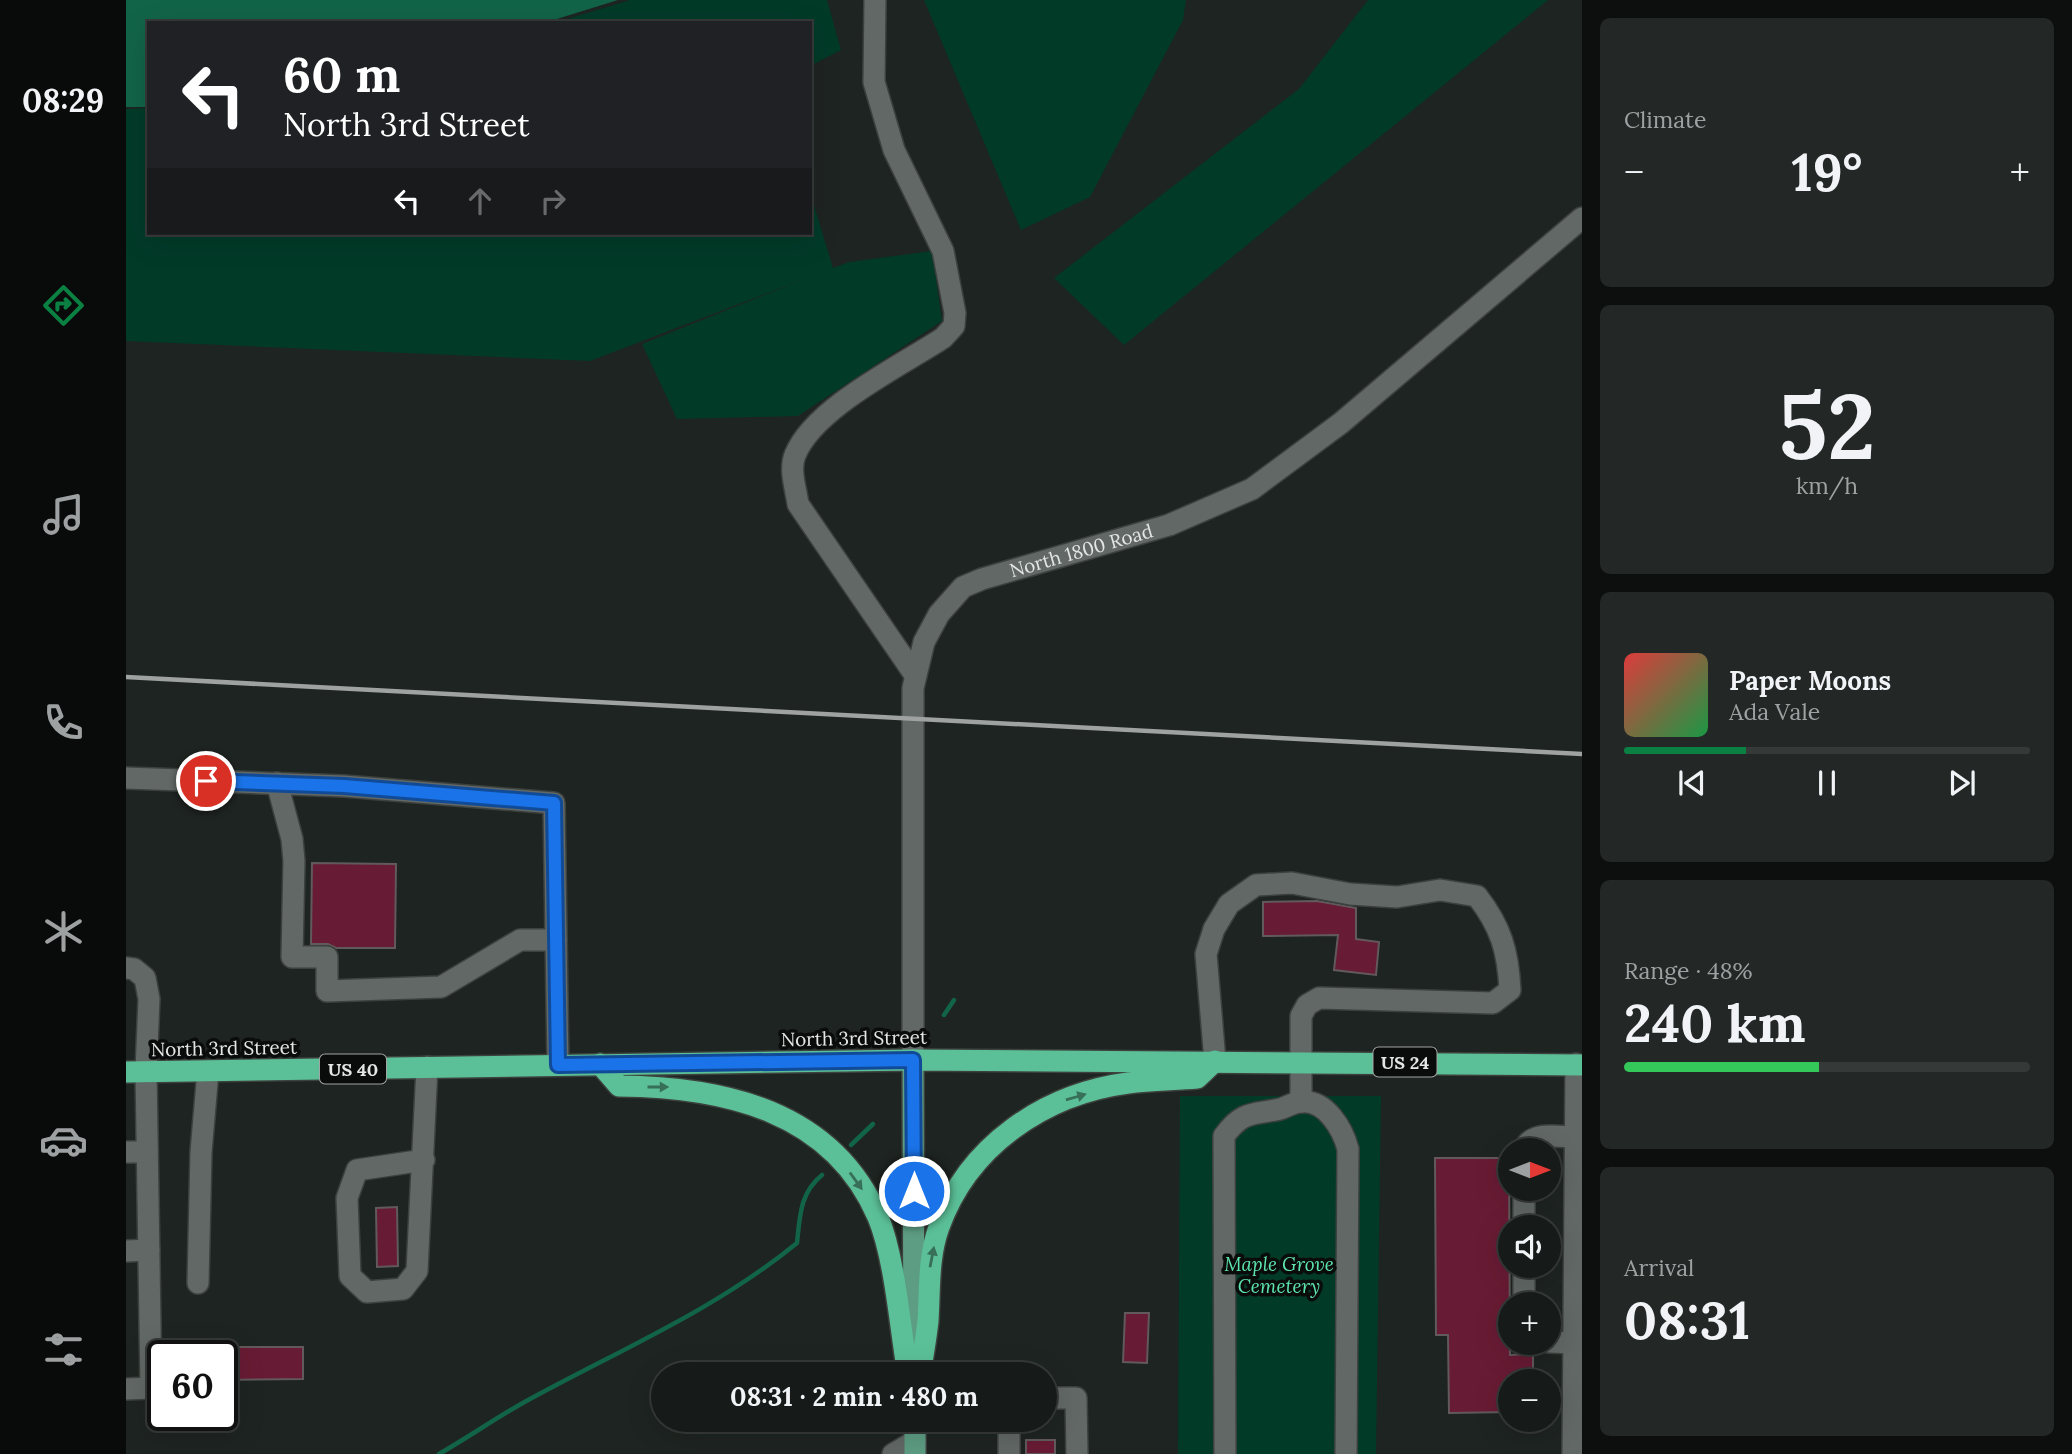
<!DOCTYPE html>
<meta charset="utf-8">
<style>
:root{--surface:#161b19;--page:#232826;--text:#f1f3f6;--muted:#9ea1a2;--line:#353938;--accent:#0b8043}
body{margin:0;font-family:Lora,serif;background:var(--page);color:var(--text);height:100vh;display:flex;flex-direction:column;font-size:26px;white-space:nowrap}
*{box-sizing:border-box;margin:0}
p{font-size:23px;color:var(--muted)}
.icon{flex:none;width:38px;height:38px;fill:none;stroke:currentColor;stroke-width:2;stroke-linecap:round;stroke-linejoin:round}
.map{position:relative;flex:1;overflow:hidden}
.details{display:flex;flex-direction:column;gap:18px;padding:18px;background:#0c0f0e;width:490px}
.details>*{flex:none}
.banner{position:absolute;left:21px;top:21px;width:665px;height:214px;border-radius:0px;box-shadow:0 7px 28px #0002,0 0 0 2px var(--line);background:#202124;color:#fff;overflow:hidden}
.needle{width:46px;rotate:90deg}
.buttons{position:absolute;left:1372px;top:1138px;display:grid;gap:14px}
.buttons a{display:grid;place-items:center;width:63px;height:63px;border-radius:50%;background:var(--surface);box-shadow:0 7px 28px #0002,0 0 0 2px var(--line);font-size:35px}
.speed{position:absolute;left:21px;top:1340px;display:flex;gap:14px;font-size:35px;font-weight:700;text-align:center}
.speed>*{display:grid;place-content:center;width:91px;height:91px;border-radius:50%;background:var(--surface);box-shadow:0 7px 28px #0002,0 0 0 2px var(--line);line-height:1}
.speed .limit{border:4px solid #111;border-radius:10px;background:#fff;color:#111}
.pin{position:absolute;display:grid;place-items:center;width:60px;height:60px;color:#fff;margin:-30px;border:4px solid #fff;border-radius:50%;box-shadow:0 2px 7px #0007}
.me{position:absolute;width:77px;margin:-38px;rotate:0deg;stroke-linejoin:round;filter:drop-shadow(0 0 5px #0008)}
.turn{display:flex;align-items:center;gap:24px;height:147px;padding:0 21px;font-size:32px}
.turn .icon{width:91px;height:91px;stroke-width:2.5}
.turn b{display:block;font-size:49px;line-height:60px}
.lanes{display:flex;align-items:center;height:66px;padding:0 21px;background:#0003;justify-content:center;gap:35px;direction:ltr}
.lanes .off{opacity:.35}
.big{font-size:52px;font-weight:700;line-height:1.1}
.details .tile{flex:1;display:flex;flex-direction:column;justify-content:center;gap:10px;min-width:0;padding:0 24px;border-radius:10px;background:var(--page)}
.details .dial{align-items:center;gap:0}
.dial b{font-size:91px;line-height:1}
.song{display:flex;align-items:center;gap:21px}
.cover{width:84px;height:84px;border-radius:10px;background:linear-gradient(135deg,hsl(0 70% 55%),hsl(140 70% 35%))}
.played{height:7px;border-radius:4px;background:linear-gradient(90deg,var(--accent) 30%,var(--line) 30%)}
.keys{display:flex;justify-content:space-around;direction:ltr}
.heat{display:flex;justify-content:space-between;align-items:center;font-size:38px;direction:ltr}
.charge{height:10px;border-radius:5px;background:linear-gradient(90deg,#34c759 48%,var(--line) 0)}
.trip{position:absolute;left:525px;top:1362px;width:406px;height:70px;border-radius:35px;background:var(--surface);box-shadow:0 7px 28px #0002,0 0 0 2px var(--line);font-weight:700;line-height:70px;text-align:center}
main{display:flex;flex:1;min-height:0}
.tab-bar{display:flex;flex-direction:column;width:126px;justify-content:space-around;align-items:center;background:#090b0a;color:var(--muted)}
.tab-bar .icon{width:49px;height:49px}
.tab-bar .active{color:var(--accent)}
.tab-bar b{font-size:32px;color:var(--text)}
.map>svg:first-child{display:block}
</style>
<main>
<nav class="tab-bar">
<b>08:29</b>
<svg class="icon active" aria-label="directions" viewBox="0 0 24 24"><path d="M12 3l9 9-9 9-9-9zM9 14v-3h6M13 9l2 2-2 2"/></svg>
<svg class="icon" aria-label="music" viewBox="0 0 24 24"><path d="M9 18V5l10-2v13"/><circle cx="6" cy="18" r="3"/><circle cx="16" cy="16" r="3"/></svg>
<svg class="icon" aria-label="phone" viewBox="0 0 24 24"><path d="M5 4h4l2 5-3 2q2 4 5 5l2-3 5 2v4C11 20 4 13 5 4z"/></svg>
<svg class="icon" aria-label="climate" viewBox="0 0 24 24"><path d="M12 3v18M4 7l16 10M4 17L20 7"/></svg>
<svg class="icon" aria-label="car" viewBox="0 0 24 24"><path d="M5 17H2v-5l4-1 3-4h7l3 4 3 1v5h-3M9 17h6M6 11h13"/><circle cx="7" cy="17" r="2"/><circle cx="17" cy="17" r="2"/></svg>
<svg class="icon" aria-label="filters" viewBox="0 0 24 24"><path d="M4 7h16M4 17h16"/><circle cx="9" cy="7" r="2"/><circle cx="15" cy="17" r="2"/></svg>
</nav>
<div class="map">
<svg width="1456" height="1454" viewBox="0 0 1456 1454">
<rect width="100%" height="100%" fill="#1e2421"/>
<g fill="#023a28">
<polygon points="504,0 701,0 715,50 684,66 684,23 428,23"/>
<polygon points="798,0 1060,0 1057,20 964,197 895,230"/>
<polygon points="1242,0 1422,0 998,345 928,278 1173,89"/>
<polygon points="23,108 23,233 684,233 684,192 707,268 723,262 806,251 816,321 672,416 551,419 516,344 681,278 464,361 0,341 0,109"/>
<polygon points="1054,1096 1255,1096 1250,1454 1052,1454"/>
</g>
<polygon fill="#126448" points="0,0 492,0 418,23 23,23 23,107 0,107"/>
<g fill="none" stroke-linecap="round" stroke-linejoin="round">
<g stroke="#126448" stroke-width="4.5">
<polyline points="818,1015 828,1000"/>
<polyline points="725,1145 747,1124"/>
<path d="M313 1454C341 1438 367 1420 395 1404 489 1352 588 1311 671 1243 674 1215 674 1193 696 1175"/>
</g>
</g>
<g fill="#681b34" stroke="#61595b" stroke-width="2">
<polygon points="186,863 270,864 269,948 210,948 202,944 185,944"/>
<polygon points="1191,901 1230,908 1230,939 1253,942 1250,975 1208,970 1212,935 1137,936 1137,902"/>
<polygon points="1309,1158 1383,1158 1384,1355 1407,1354 1407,1381 1384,1381 1384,1412 1323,1413 1322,1335 1310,1335"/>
<polygon points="271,1207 272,1266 251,1267 250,1208"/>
<polygon points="999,1313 1023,1313 1021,1363 997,1362"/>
<polygon points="96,1347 177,1347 177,1379 96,1380"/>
<rect x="900" y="1440" width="29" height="14"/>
</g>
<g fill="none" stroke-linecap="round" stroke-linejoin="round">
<g stroke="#3c413e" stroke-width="24">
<g id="minor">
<path d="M749 0 748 82 768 150 817 251 829 313 828 326 817 338C774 366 688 408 669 455 663 470 670 489 672 504L789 675"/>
<polyline points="0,778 218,786 428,803 432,1065"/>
<polyline points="151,783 166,839 168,861 166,957 201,957 201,991 315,987 394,940 430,940"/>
<polyline points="0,968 8,969 19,978 23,999 20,1071 25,1388 0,1389"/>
<path id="s1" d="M787 1060V688L798 642 813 614 837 587 856 579 1043 525 1126 489 1215 423 1456 218"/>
<path d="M1089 1061 1080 954 1088 929 1103 904 1130 885 1166 883 1224 894 1271 897 1314 890 1351 896C1375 927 1382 951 1384 990L1367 1003 1193 998 1181 1005 1175 1016V1102"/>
<path d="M1398 1150C1405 1130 1432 1137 1450 1137"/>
<polyline points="0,1152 21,1152"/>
<polyline points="298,1160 231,1170 221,1198 224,1276 241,1292 277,1289 291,1271 301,1067"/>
<polyline points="1398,1188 1398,1227"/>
<polyline points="0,1251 23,1250"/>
<polyline points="1398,1265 1398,1304"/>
<polyline points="72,1283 75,1152 82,1071"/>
<polyline points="1423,1342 1448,1343"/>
<polyline points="919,1398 950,1398 951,1454"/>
<polyline points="883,1419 883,1454"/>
<polyline points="767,1454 789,1441"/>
<path d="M1099 1454 1098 1136C1117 1110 1127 1115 1154 1109 1161 1107 1168 1102 1175 1102 1200 1099 1217 1130 1222 1149L1220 1454"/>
<polyline points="1447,1454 1450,1064"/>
</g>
</g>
<g stroke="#3c413e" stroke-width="24">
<g id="major">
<polyline points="787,1060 788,1373"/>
<polyline points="789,1454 789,1419"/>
</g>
</g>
<g stroke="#3c413e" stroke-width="24">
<g id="highway">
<path d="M474 1064 493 1086C597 1087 706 1110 752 1217 769 1258 774 1328 782 1374"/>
<polyline points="0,1072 787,1060 1456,1065"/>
<path d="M794 1374C797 1356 800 1339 802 1321 804 1289 802 1257 813 1227 842 1146 918 1094 1002 1083 1025 1080 1048 1080 1071 1078L1089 1061"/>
</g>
</g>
<use href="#minor" stroke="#616865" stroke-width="21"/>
<use href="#major" stroke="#5d9d83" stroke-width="21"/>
<use href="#highway" stroke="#5bc097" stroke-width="21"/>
<polyline stroke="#9ea2a0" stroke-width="4.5" points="0,677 1456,754"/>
</g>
<defs><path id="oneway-solid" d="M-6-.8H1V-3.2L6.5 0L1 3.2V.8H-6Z" transform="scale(1.75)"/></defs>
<g fill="#376f58">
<use href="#oneway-solid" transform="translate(532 1087)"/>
<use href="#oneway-solid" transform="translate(950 1097) rotate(-16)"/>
<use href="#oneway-solid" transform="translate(730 1181) rotate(54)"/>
<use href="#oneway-solid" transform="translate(806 1257) rotate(-79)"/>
</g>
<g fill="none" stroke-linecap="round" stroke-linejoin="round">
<g stroke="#114b97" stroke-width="18">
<polyline id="route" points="80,781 218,786 428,803 432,1065 787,1060 788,1191"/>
</g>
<use href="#route" stroke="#1a73e8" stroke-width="12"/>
</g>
<g text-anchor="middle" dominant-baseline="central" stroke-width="7" stroke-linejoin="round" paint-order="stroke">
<g fill="#0a0c0b" stroke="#a1a5a3" stroke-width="2">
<rect x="1247.5" y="1047.5" width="63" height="29" rx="5"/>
<rect x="194" y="1054.5" width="66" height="29" rx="5"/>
</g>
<g font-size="18" font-weight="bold" fill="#e2e6e4">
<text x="1279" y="1062">US 24</text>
<text x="227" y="1069">US 40</text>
</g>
<g font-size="19" fill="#e2e6e4" stroke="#0a0c0b">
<text stroke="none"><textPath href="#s1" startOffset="611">North 1800 Road</textPath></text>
<text transform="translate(728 1038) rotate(-1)">North 3rd Street</text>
<text transform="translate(98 1048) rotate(-1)">North 3rd Street</text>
</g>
<g font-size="19" font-style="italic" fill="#5de3ae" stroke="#0a0c0b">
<text x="1153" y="1264">Maple Grove<tspan x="1153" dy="22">Cemetery</tspan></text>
</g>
</g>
</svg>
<div class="buttons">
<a><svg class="needle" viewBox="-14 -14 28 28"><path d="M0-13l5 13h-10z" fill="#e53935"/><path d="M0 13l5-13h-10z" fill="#9ea1a2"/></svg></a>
<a><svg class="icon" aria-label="sound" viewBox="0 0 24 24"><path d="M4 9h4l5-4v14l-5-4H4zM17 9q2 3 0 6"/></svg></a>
<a>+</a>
<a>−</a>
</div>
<div class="speed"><div class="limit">60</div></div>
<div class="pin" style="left:80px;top:781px;background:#d93025"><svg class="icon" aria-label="arrive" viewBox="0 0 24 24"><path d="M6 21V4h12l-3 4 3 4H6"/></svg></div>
<svg class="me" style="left:788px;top:1191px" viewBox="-20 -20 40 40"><circle r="17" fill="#1a73e8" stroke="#fff" stroke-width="3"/><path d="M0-11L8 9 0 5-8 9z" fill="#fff"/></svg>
<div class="trip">08:31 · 2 min · 480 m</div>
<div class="banner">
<div class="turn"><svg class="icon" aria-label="left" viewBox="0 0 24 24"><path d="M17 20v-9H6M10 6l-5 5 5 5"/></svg><div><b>60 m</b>North 3rd Street</div></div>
<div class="lanes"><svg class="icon" aria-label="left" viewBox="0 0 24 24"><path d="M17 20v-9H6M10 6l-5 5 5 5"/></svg><svg class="icon off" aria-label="ahead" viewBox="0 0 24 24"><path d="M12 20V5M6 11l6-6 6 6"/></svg><svg class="icon off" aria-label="right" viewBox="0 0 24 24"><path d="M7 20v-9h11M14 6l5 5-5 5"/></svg></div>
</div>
</div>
<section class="details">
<div class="tile"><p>Climate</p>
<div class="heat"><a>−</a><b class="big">19°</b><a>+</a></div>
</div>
<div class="tile dial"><b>52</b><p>km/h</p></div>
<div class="tile">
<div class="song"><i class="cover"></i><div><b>Paper Moons</b><p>Ada Vale</p></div></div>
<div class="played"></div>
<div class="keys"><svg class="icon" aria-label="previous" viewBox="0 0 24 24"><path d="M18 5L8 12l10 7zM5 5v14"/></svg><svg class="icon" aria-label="pause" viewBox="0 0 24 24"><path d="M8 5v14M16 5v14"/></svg><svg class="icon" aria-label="next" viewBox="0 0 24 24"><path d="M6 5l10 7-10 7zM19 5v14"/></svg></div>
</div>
<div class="tile"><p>Range · 48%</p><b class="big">240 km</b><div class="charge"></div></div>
<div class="tile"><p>Arrival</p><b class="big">08:31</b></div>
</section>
</main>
